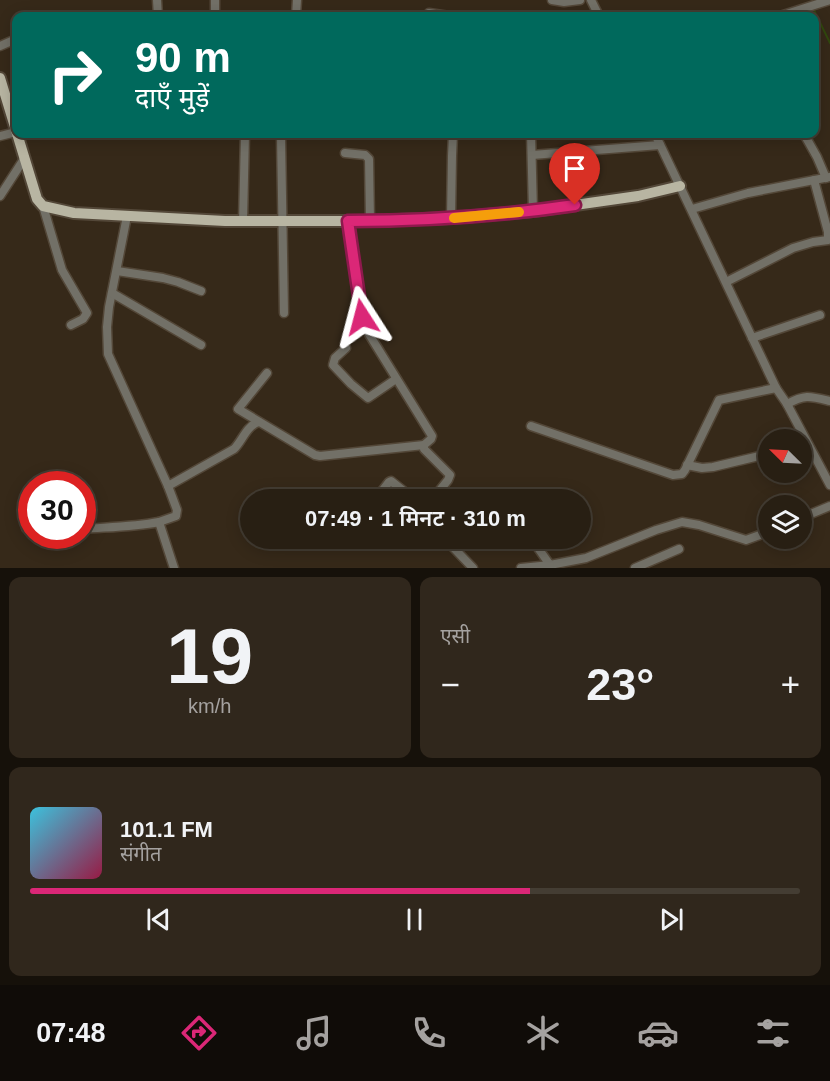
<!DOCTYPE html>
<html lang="hi">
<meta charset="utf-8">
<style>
:root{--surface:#281f13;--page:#30271c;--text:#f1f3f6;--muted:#a5a2a0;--line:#443d33;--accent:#db2777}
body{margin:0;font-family:Helvetica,"Noto Sans Devanagari",sans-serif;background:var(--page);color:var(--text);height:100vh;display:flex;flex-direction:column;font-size:22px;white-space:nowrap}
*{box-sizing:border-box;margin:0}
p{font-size:20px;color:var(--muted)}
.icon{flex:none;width:33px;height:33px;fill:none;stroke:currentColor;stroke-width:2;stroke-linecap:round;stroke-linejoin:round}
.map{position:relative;height:568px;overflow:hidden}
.panel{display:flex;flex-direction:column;gap:9px;padding:9px;background:#16110a;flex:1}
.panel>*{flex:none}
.banner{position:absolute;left:12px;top:12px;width:807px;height:126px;border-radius:12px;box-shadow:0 3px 15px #0003,0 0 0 2px var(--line);background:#00695c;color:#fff;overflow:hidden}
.needle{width:39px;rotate:294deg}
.buttons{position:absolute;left:758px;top:429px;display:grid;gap:12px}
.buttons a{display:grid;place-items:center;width:54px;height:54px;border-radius:50%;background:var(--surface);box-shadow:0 3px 15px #0003,0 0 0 2px var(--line);font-size:30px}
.speed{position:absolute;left:18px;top:471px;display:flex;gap:12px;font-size:30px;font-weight:700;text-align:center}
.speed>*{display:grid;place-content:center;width:78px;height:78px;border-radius:50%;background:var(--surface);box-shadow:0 3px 15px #0003,0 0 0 2px var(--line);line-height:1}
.speed .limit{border:9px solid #d22;background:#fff;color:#111}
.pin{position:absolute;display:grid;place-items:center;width:51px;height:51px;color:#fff;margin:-62px -26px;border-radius:50% 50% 50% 0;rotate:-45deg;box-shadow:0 0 6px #0007}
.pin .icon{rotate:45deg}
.me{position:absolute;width:66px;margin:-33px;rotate:351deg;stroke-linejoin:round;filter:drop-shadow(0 0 4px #0008)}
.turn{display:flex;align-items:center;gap:21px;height:126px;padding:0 24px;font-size:27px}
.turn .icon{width:78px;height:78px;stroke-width:2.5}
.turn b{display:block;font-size:42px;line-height:51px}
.big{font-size:45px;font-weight:600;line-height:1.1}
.panel .tile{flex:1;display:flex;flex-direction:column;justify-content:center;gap:9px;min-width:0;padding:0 21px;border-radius:12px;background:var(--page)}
.panel .dial{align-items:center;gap:0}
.dial b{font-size:78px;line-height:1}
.song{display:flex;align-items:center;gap:18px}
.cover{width:72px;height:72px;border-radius:9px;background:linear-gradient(135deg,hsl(190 70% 55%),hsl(340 70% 35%))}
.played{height:6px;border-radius:3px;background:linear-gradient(90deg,var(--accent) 65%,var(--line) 65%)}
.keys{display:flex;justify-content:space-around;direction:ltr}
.heat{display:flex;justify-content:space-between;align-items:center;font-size:33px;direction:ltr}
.panel .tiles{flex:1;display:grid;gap:9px;grid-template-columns:1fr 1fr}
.tile:last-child{grid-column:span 2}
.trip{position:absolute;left:240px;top:489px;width:351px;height:60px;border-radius:30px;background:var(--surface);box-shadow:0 3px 15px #0003,0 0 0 2px var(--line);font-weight:600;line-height:60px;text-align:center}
.tabs{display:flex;height:96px;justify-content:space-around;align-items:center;background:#100c08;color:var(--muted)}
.tabs .icon{width:42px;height:42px}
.tabs .on{color:var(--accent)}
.tabs b{font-size:27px;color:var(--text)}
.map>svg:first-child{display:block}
</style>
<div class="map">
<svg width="830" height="568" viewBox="0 0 830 568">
<rect width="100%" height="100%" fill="#362919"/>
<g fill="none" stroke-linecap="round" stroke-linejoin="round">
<polyline stroke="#31480e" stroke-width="2" points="813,8 830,43"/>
<g stroke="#534738" stroke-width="11">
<g id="minor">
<polyline points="157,0 158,16"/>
<polyline points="215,0 215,16"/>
<polyline points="552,0 564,2 580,0"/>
<polyline points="591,0 599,16"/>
<polyline points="429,13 449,16"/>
<polyline points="296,16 297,0"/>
<polyline points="780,16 830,0"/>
<polyline points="0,46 16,39"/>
<polyline points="531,134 533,211"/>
<polyline points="655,134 776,388 787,404 830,485"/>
<polyline points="804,134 817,157 826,178"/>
<polyline points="0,136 16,132"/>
<polyline points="281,137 284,313"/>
<polyline points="345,153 365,155 369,159 370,221"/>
<polyline points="532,155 660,145"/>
<polyline points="0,196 24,159"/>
<polyline points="43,206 62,270 87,313 83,319 71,325"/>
<polyline points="692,209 748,193 830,177"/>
<path d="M127 216 109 307 107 327 108 354 168 486 234 449C243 440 246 426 259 422"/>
<polyline points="451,218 452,156 453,134"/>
<polyline points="243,221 245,134"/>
<polyline points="348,221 360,307 364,326 432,436 431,439 424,445 424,449 450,475 448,480 432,500"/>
<polyline points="117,271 163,278 178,282 201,291"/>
<polyline points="726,282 793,248 813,242 828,240 828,232 814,180"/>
<polyline points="112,293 201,345"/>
<polyline points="752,338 820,315"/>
<polyline points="346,348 335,358 333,365 351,384 368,398 396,379"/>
<polyline points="267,373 238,409 315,455 320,456 424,445"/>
<path d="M787 404C805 394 810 396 830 401"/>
<polyline points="531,426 673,475 682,474 685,470 719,400 776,388"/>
<polyline points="687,465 702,468 713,467 768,454"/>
<polyline points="168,486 177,510 176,516 159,522 174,568"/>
<polyline points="382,491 389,482 391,481 415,500"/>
<polyline points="801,518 830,506"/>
<polyline points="26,528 32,529"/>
<path d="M82 529C108 527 133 527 159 522"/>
<polyline points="531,538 550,565 586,558 656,530 682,522 699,525 746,540 768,532"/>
<polyline points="447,541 473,568"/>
<polyline points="521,568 550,565"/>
<polyline points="635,568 679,549"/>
</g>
</g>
<g stroke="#534738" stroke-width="14">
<polyline id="major" points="0,78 37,199 43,206 74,213 225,221 370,221 451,218 533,211 638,196 680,186"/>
</g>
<use href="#minor" stroke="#727067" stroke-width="8"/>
<use href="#major" stroke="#b8b5a2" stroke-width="10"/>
</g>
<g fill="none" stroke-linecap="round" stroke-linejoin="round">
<g stroke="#8e194d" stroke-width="15">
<path id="route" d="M362 317 348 221C424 221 500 216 575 205"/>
</g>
<use href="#route" stroke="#db2777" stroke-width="10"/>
<polyline stroke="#f59e0b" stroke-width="10" points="454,218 519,212"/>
</g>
</svg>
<div class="buttons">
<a><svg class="needle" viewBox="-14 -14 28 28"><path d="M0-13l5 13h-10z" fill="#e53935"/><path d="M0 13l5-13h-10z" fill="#a5a2a0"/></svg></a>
<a><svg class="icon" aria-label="layers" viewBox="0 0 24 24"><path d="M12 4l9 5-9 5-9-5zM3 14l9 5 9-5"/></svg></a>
</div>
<div class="speed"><div class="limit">30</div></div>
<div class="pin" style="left:575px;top:205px;background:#d93025"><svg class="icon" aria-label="arrive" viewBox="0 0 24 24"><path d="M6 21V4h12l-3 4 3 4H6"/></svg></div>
<svg class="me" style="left:362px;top:317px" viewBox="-20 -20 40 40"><path d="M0-17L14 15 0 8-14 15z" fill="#db2777" stroke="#fff" stroke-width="4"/></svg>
<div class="trip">07:49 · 1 मिनट · 310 m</div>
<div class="banner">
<div class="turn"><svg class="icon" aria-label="right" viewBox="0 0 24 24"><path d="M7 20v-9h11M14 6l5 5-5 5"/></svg><div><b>90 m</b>दाएँ मुड़ें</div></div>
</div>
</div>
<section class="panel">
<div class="tiles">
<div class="tile dial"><b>19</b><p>km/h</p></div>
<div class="tile"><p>एसी</p>
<div class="heat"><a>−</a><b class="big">23°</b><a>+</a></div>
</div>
<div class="tile">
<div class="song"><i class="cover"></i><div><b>101.1 FM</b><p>संगीत</p></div></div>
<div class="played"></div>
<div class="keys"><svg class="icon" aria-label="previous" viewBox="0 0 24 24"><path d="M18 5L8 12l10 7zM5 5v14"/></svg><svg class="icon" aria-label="pause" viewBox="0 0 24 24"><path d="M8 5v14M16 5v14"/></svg><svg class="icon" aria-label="next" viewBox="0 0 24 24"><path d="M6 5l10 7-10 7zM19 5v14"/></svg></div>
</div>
</div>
</section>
<nav class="tabs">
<b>07:48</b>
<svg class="icon on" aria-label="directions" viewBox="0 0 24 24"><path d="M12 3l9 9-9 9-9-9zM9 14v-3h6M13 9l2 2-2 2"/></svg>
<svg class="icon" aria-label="music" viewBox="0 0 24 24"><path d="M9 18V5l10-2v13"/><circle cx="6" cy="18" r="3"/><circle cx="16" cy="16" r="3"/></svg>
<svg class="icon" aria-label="phone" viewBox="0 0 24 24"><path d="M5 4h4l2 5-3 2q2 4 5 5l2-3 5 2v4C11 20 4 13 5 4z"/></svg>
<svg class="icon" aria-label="climate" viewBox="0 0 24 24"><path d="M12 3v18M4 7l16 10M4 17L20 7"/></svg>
<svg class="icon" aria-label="car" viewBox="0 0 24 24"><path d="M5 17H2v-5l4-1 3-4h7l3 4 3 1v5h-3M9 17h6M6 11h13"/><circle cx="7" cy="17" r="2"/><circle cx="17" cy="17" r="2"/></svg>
<svg class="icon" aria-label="filters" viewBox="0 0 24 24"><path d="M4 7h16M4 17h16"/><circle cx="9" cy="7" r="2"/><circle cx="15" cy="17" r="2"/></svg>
</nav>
